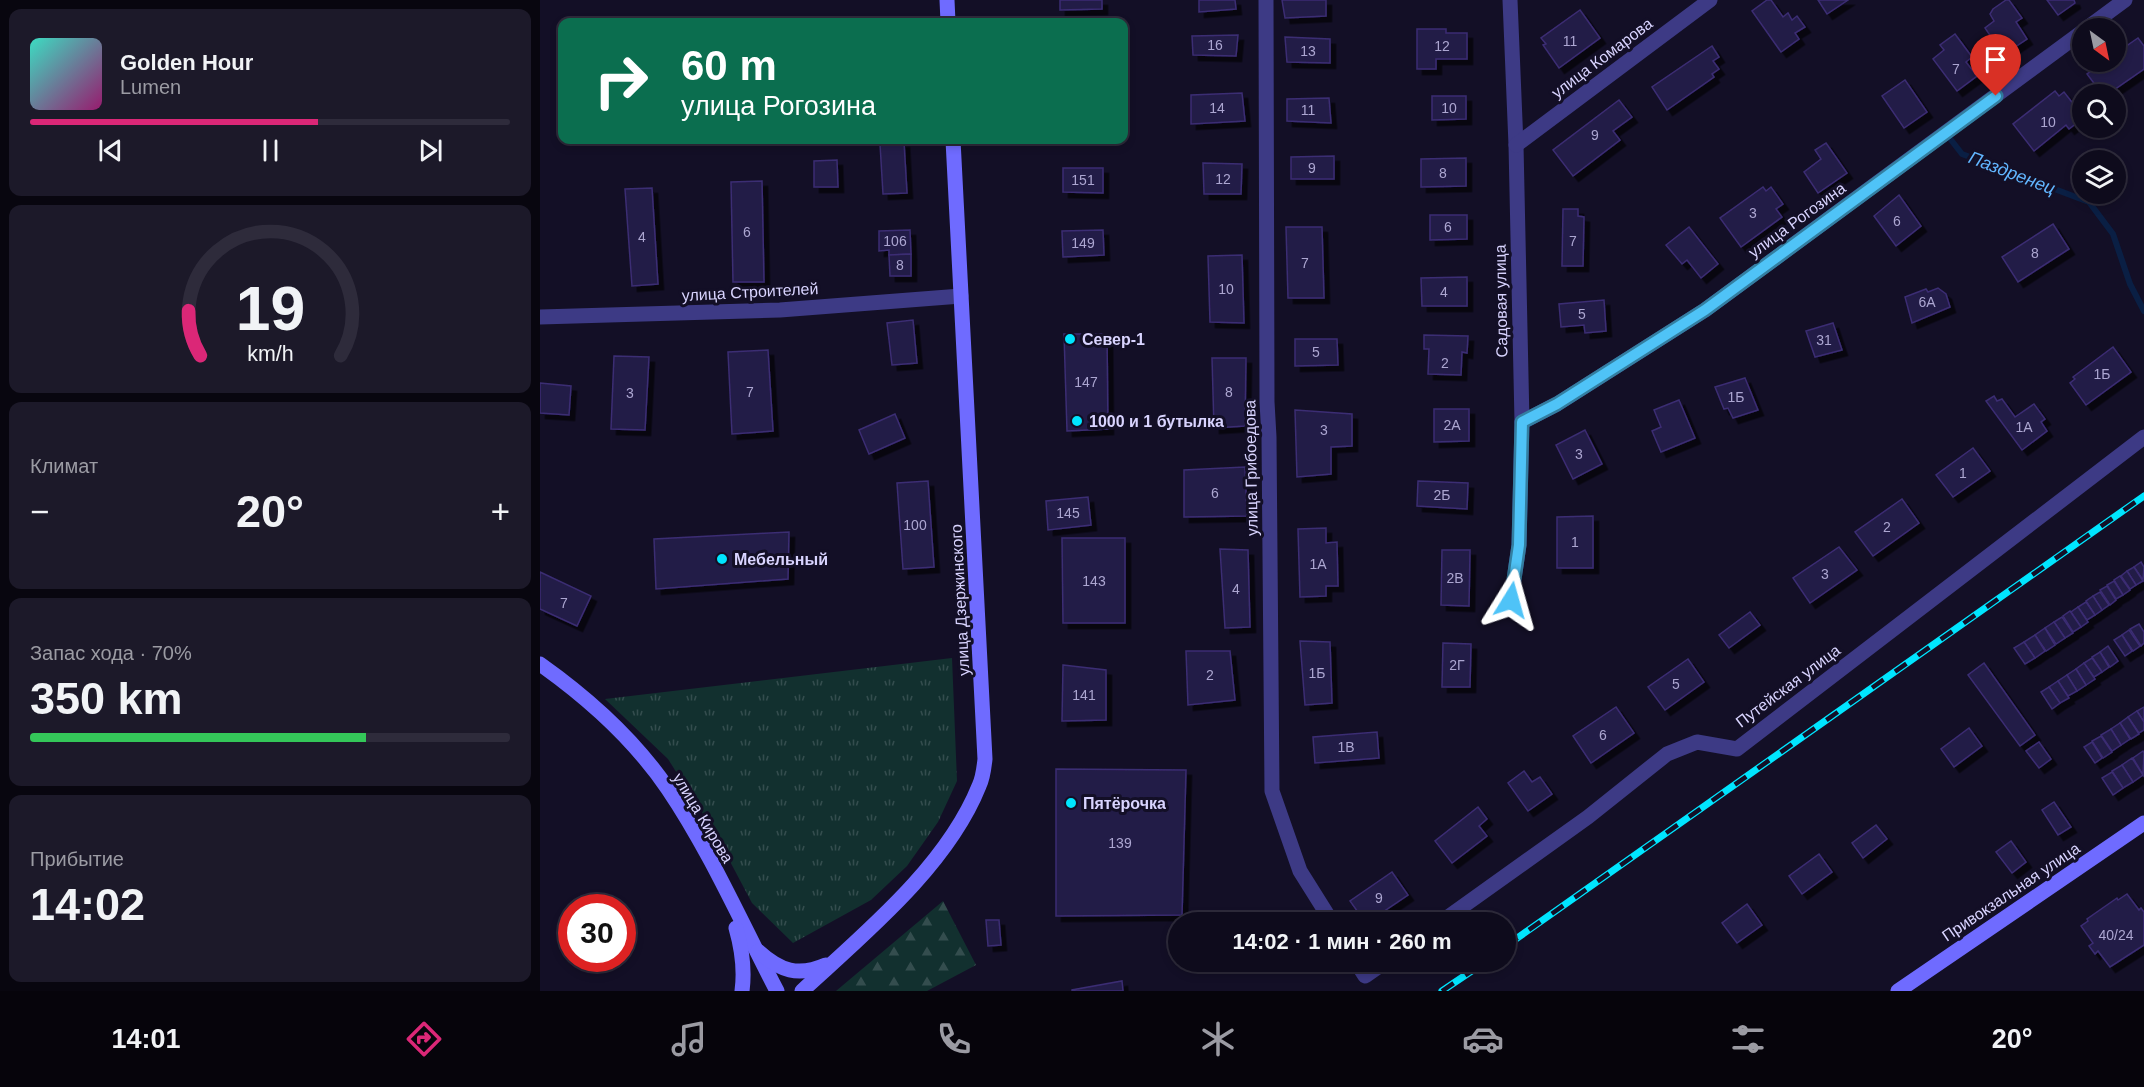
<!DOCTYPE html>
<html lang="ru">
<meta charset="utf-8">
<style>
:root{--surface:#0e0b1c;--page:#1c1929;--text:#f1f3f6;--muted:#9b9ba3;--line:#2e2b3b;--accent:#db2777}
body{margin:0;font-family:Arial,sans-serif;background:var(--page);color:var(--text);height:100vh;display:flex;flex-direction:column;font-size:22px;white-space:nowrap}
*{box-sizing:border-box;margin:0}
p{font-size:20px;color:var(--muted)}
.icon{flex:none;width:33px;height:33px;fill:none;stroke:currentColor;stroke-width:2;stroke-linecap:round;stroke-linejoin:round}
.map{position:relative;flex:1;overflow:hidden}
.side{display:flex;flex-direction:column;gap:9px;padding:9px;background:#08060f;width:540px}
.side>*{flex:none}
.top-card{position:absolute;left:18px;top:18px;width:570px;height:126px;border-radius:12px;box-shadow:0 3px 9px #0003,0 0 0 2px var(--line);background:#0b6e4f;color:#fff;overflow:hidden}
.needle{width:39px;rotate:147deg}
.controls{position:absolute;left:1532px;top:18px;display:grid;gap:12px}
.controls a{display:grid;place-items:center;width:54px;height:54px;border-radius:50%;background:var(--surface);box-shadow:0 3px 9px #0003,0 0 0 2px var(--line);font-size:30px}
.speed{position:absolute;left:18px;top:894px;display:flex;gap:12px;font-size:30px;font-weight:700;text-align:center}
.speed>*{display:grid;place-content:center;width:78px;height:78px;border-radius:50%;background:var(--surface);box-shadow:0 3px 9px #0003,0 0 0 2px var(--line);line-height:1}
.speed .limit{border:9px solid #d22;background:#fff;color:#111}
.pin{position:absolute;display:grid;place-items:center;width:51px;height:51px;color:#fff;margin:-62px -26px;border-radius:50% 50% 50% 0;rotate:-45deg;box-shadow:0 0 6px #0007}
.pin .icon{rotate:45deg}
.me{position:absolute;width:66px;margin:-33px;rotate:8deg;stroke-linejoin:round;filter:drop-shadow(0 0 4px #0008)}
.turn{display:flex;align-items:center;gap:21px;height:126px;padding:0 24px;font-size:27px}
.turn .icon{width:78px;height:78px;stroke-width:2.5}
.turn b{display:block;font-size:42px;line-height:51px}
.big{font-size:45px;font-weight:600;line-height:1.1}
.side .widget{flex:1;display:flex;flex-direction:column;justify-content:center;gap:9px;min-width:0;padding:0 21px;border-radius:12px;background:var(--page)}
.side .dial{align-items:center;gap:0}
.dial svg{height:156px;overflow:visible;fill:none;stroke:var(--line);stroke-width:7;stroke-linecap:round;text-anchor:middle}
.dial text{fill:var(--text);stroke:none}
.song{display:flex;align-items:center;gap:18px}
.cover{width:72px;height:72px;border-radius:9px;background:linear-gradient(135deg,hsl(170 70% 55%),hsl(320 70% 35%))}
.played{height:6px;border-radius:3px;background:linear-gradient(90deg,var(--accent) 60%,var(--line) 60%)}
.keys{display:flex;justify-content:space-around;direction:ltr}
.heat{display:flex;justify-content:space-between;align-items:center;font-size:33px;direction:ltr}
.charge{height:9px;border-radius:4px;background:linear-gradient(90deg,#34c759 70%,var(--line) 0)}
.trip{position:absolute;left:628px;top:912px;width:348px;height:60px;border-radius:30px;background:var(--surface);box-shadow:0 3px 9px #0003,0 0 0 2px var(--line);font-weight:600;line-height:60px;text-align:center}
.tab-bar{display:flex;height:96px;justify-content:space-around;align-items:center;background:#06040b;color:var(--muted)}
.tab-bar .icon{width:42px;height:42px}
.tab-bar .on{color:var(--accent)}
.tab-bar b{font-size:27px;color:var(--text)}
main{display:flex;flex:1;min-height:0}
.map>svg:first-child{display:block}
</style>
<main>
<section class="side">
<div class="widget">
<div class="song"><i class="cover"></i><div><b>Golden Hour</b><p>Lumen</p></div></div>
<div class="played"></div>
<div class="keys"><svg class="icon" aria-label="previous" viewBox="0 0 24 24"><path d="M18 5L8 12l10 7zM5 5v14"/></svg><svg class="icon" aria-label="pause" viewBox="0 0 24 24"><path d="M8 5v14M16 5v14"/></svg><svg class="icon" aria-label="next" viewBox="0 0 24 24"><path d="M6 5l10 7-10 7zM19 5v14"/></svg></div>
</div>
<div class="widget dial"><svg viewBox="0 0 100 80">
<path d="M14 69A42 42 0 1 1 86 69"/>
<path d="M14 69A42 42 0 0 1 8 46" stroke="#db2777"/>
<text x="50" y="56" font-size="32" font-weight="700">19</text>
<text x="50" y="72" font-size="11">km/h</text>
</svg></div>
<div class="widget"><p>Климат</p>
<div class="heat"><a>−</a><b class="big">20°</b><a>+</a></div>
</div>
<div class="widget"><p>Запас хода · 70%</p><b class="big">350 km</b><div class="charge"></div></div>
<div class="widget"><p>Прибытие</p><b class="big">14:02</b></div>
</section>
<div class="map">
<svg width="1604" height="991" viewBox="0 0 1604 991">
<defs>
<pattern id="forest-firs" width="22" height="20" patternUnits="userSpaceOnUse" patternTransform="scale(1.5)"><rect width="22" height="20" fill="#12302f"/><path d="M5 1l3.5 6h-7zM16 11l3.5 6h-7z" fill="#344d4e"/></pattern>
<pattern id="park-tufts" width="24" height="20" patternUnits="userSpaceOnUse" patternTransform="scale(1.5)"><rect width="24" height="20" fill="#12302f"/><path d="M3 7l-1-3M5 7V3M7 7l1-3M15 17l-1-3M17 17v-4M19 17l1-3" fill="none" stroke="#344d4e"/></pattern>
<filter id="shadow"><feDropShadow dx="5.5" dy="5.5" stdDeviation="0" flood-color="#0009"/></filter>
</defs>
<rect width="100%" height="100%" fill="#130f26"/>
<polygon fill="url(#forest-firs)" points="403,901 436,965 387,991 296,991"/>
<polygon fill="url(#park-tufts)" points="412,658 417,781 398,822 367,866 331,900 253,943 212,903 176,835 128,759 65,699"/>
<g fill="none" stroke-linecap="round" stroke-linejoin="round">
<polyline stroke="#0a1f44" stroke-width="6" points="1410,135 1408,136 1422,154 1549,202 1573,234 1590,284 1604,311"/>
</g>
<g fill="#241b47" stroke="#3b2d73" stroke-width="1.5" filter="url(#shadow)">
<polygon points="520,0 562,0 562,9 520,10"/>
<polygon points="659,0 695,0 696,9 659,12"/>
<polygon points="742,0 786,0 786,16 745,18"/>
<polygon points="1227,0 1231,0 1243,17 1248,13 1252,20 1257,16 1265,27 1255,33 1259,39 1241,52 1212,11"/>
<polygon points="1278,0 1308,0 1287,14"/>
<polygon points="1466,0 1469,0 1482,18 1476,22 1487,39 1463,55 1445,28 1454,21 1450,14 1453,9"/>
<polygon points="1507,0 1534,0 1535,3 1518,15"/>
<polygon points="1040,10 1060,38 1019,68 1003,45 1006,44 1001,38"/>
<polygon points="877,29 906,29 906,33 927,33 927,59 896,59 896,69 877,69"/>
<polygon points="1415,34 1432,57 1426,62 1437,76 1417,91 1393,59 1404,50 1400,45"/>
<polygon points="698,35 696,56 653,55 652,36"/>
<polygon points="745,37 790,39 790,63 747,62"/>
<polygon points="1598,38 1604,46 1604,69 1568,94 1562,94 1547,74 1564,62 1575,62 1575,54"/>
<polygon points="1172,46 1179,57 1173,61 1179,69 1172,74 1174,77 1127,110 1112,87"/>
<polygon points="1365,80 1387,112 1364,128 1342,96"/>
<polygon points="1515,91 1519,96 1524,92 1542,115 1542,119 1529,129 1526,125 1494,151 1473,124"/>
<polygon points="702,93 705,121 651,124 651,95"/>
<polygon points="892,96 926,96 926,119 892,120"/>
<polygon points="789,98 791,123 747,121 747,99"/>
<polygon points="1079,100 1092,117 1073,131 1080,140 1033,176 1013,150"/>
<polygon points="364,142 367,193 343,194 340,144"/>
<polygon points="1286,143 1307,173 1278,193 1264,172 1281,159 1275,150"/>
<polygon points="794,156 794,179 751,179 751,157"/>
<polygon points="926,158 926,186 881,187 881,159"/>
<polygon points="297,160 298,187 274,187 274,161"/>
<polygon points="663,163 702,164 701,194 664,194"/>
<polygon points="523,168 563,168 563,193 523,192"/>
<polygon points="222,181 224,282 193,282 191,182"/>
<polygon points="1223,187 1226,191 1231,187 1243,204 1236,209 1242,217 1201,247 1180,218"/>
<polygon points="112,188 118,284 92,286 85,189"/>
<polygon points="1359,195 1381,226 1356,246 1334,216"/>
<polygon points="1023,209 1038,209 1038,216 1044,217 1043,266 1022,266"/>
<polygon points="890,215 927,215 927,239 890,240"/>
<polygon points="1513,224 1529,249 1478,282 1462,257"/>
<polygon points="746,227 782,227 784,298 748,298"/>
<polygon points="1149,227 1178,264 1161,278 1147,260 1142,264 1126,245"/>
<polygon points="370,230 371,254 349,255 349,250 339,251 339,231"/>
<polygon points="563,230 564,255 523,257 522,231"/>
<polygon points="371,254 371,276 350,276 349,255"/>
<polygon points="702,255 704,323 670,322 668,256"/>
<polygon points="927,277 927,306 882,306 881,278"/>
<polygon points="1398,288 1406,294 1410,307 1372,323 1365,297 1386,289 1388,292"/>
<polygon points="1064,300 1066,331 1045,333 1044,325 1021,327 1019,304"/>
<polygon points="373,320 377,363 352,365 347,323"/>
<polygon points="1293,323 1302,350 1275,357 1266,331"/>
<polygon points="524,334 567,334 568,429 527,431"/>
<polygon points="884,335 928,336 927,353 922,352 921,375 888,374 889,349 884,349"/>
<polygon points="755,339 797,339 798,365 755,366"/>
<polygon points="1573,347 1591,372 1546,405 1530,383 1535,379 1533,377"/>
<polygon points="228,350 233,431 192,434 188,352"/>
<polygon points="74,356 109,357 105,430 71,429"/>
<polygon points="672,358 706,358 705,426 674,428"/>
<polygon points="1205,378 1218,410 1193,418 1188,408 1184,409 1175,387"/>
<polygon points="0,383 31,386 29,415 0,413"/>
<polygon points="1454,396 1457,401 1462,399 1475,417 1494,404 1505,419 1501,422 1507,431 1482,450 1446,401"/>
<polygon points="1139,400 1155,438 1121,452 1112,431 1121,427 1114,410"/>
<polygon points="894,409 929,409 929,441 894,442"/>
<polygon points="755,410 812,414 812,446 791,447 791,474 757,477"/>
<polygon points="355,414 365,438 329,454 319,430"/>
<polygon points="1045,430 1062,464 1033,479 1016,445"/>
<polygon points="1433,448 1450,471 1413,497 1396,475"/>
<polygon points="705,467 707,516 644,517 644,470"/>
<polygon points="388,481 394,567 363,569 357,483"/>
<polygon points="878,481 928,483 927,509 877,506"/>
<polygon points="548,497 551,525 508,530 506,501"/>
<polygon points="1362,499 1379,523 1333,556 1315,532"/>
<polygon points="1053,516 1053,568 1017,568 1017,517"/>
<polygon points="786,528 786,543 797,542 798,586 786,586 786,596 760,597 758,529"/>
<polygon points="249,532 248,579 116,589 114,539"/>
<polygon points="522,538 585,538 585,623 523,623"/>
<polygon points="1299,547 1317,570 1270,603 1253,578"/>
<polygon points="680,549 708,550 710,627 685,628"/>
<polygon points="902,550 930,550 929,606 901,605"/>
<polygon points="1601,562 1604,567 1603,580 1594,567"/>
<polygon points="1594,567 1603,581 1596,585 1587,571"/>
<polygon points="1587,571 1596,585 1590,589 1581,576"/>
<polygon points="0,572 51,596 37,626 0,609"/>
<polygon points="1580,576 1590,590 1583,595 1574,580"/>
<polygon points="1574,581 1583,595 1576,599 1567,585"/>
<polygon points="1567,586 1576,600 1570,605 1560,590"/>
<polygon points="1560,592 1569,605 1562,610 1553,596"/>
<polygon points="1553,596 1562,610 1555,615 1546,601"/>
<polygon points="1546,602 1555,615 1547,620 1538,607"/>
<polygon points="1538,607 1548,622 1541,627 1531,612"/>
<polygon points="1530,611 1541,627 1533,632 1523,616"/>
<polygon points="1210,612 1220,625 1189,648 1179,635"/>
<polygon points="1522,617 1533,633 1525,638 1514,622"/>
<polygon points="1514,622 1525,638 1516,644 1505,628"/>
<polygon points="1599,624 1604,632 1604,643 1601,646 1590,629"/>
<polygon points="1505,628 1515,645 1506,651 1495,635"/>
<polygon points="1589,630 1600,646 1593,651 1582,635"/>
<polygon points="1495,635 1505,651 1495,658 1484,642"/>
<polygon points="1582,635 1592,651 1585,656 1574,640"/>
<polygon points="760,641 790,642 792,703 765,705"/>
<polygon points="1484,642 1495,658 1485,664 1474,648"/>
<polygon points="903,643 931,644 930,687 902,687"/>
<polygon points="1568,646 1578,661 1570,667 1560,652"/>
<polygon points="646,651 690,651 695,700 648,705"/>
<polygon points="1560,652 1569,667 1562,672 1552,657"/>
<polygon points="1552,658 1562,672 1554,677 1544,663"/>
<polygon points="1148,659 1164,682 1125,710 1108,687"/>
<polygon points="1444,663 1495,735 1480,746 1428,675"/>
<polygon points="1544,663 1555,679 1546,685 1536,669"/>
<polygon points="523,665 566,670 566,720 522,721"/>
<polygon points="1536,669 1546,685 1537,691 1527,675"/>
<polygon points="1527,675 1537,691 1528,696 1518,681"/>
<polygon points="1518,681 1529,698 1520,703 1509,687"/>
<polygon points="1509,687 1520,703 1512,709 1501,692"/>
<polygon points="1076,707 1094,733 1051,763 1033,736"/>
<polygon points="1604,707 1604,722 1597,711"/>
<polygon points="1597,711 1604,722 1604,730 1599,733 1588,717"/>
<polygon points="1588,717 1599,734 1591,739 1580,723"/>
<polygon points="1580,723 1590,739 1581,745 1571,729"/>
<polygon points="1429,728 1442,746 1414,767 1401,749"/>
<polygon points="1571,729 1581,745 1572,751 1561,735"/>
<polygon points="837,732 839,758 775,763 773,737"/>
<polygon points="1561,736 1572,752 1563,758 1552,741"/>
<polygon points="1499,742 1511,759 1499,768 1486,751"/>
<polygon points="1552,742 1562,758 1555,763 1544,747"/>
<polygon points="1603,751 1604,753 1603,775 1593,758"/>
<polygon points="1592,758 1603,775 1593,782 1582,765"/>
<polygon points="1582,765 1593,782 1583,788 1572,771"/>
<polygon points="516,769 646,770 642,915 516,916"/>
<polygon points="984,771 992,782 1000,777 1012,794 988,811 968,783"/>
<polygon points="1572,772 1583,788 1573,795 1562,778"/>
<polygon points="1514,802 1531,827 1518,835 1502,810"/>
<polygon points="938,807 947,819 939,826 947,836 912,863 895,841"/>
<polygon points="1336,825 1347,839 1323,858 1312,843"/>
<polygon points="1471,841 1486,862 1472,873 1456,852"/>
<polygon points="1279,854 1292,872 1262,894 1249,876"/>
<polygon points="852,872 868,895 828,922 825,922 810,901"/>
<polygon points="1587,894 1599,910 1601,908 1604,912 1604,945 1570,967 1558,951 1555,954 1549,946 1553,943 1541,926 1548,921 1547,919 1577,898 1578,900"/>
<polygon points="1207,904 1222,925 1197,943 1182,923"/>
<polygon points="446,920 459,920 461,945 448,946"/>
<polygon points="582,981 583,991 532,991 532,990"/>
</g>
<g fill="none" stroke-linecap="round" stroke-linejoin="round">
<g stroke="#3d3a85" stroke-width="15">
<polyline points="726,0 727,402 729,437 732,791 760,871 792,922"/>
<polyline points="970,0 976,145 982,422 979,545 971,600"/>
<polyline points="1547,28 1585,0"/>
<polyline points="976,145 1170,0"/>
<polyline points="0,317 240,310 421,296"/>
<polyline points="982,422 1017,404 1165,310 1542,32"/>
<polyline points="901,922 1048,817 1127,754 1157,742 1197,749 1604,437"/>
<polyline points="816,962 825,976 845,962"/>
</g>
<g stroke="#6f6bff" stroke-width="15">
<polyline points="407,0 408,22"/>
<path d="M0 664C48 698 94 739 128 789 170 851 202 924 237 991"/>
<path d="M196 928C202 949 205 969 202 991"/>
<path d="M218 951C240 971 258 977 286 965"/>
<path d="M262 991C325 933 407 866 439 786 443 778 444 768 445 759L413 140"/>
<polyline points="1358,991 1604,823"/>
</g>
<g stroke="#00e5ff" stroke-width="7">
<g id="rail">
<polyline points="966,946 1604,496"/>
<polyline points="902,991 945,962"/>
</g>
</g>
<use href="#rail" stroke="#130f26" stroke-width="4.5" stroke-dasharray="14" stroke-linecap="butt"/>
</g>
<g fill="none" stroke-linecap="round" stroke-linejoin="round">
<g stroke="#337fa1" stroke-width="15">
<polyline id="route" points="971,600 979,545 982,422 1017,404 1165,310 1456,96"/>
</g>
<use href="#route" stroke="#4fc3f7" stroke-width="10"/>
</g>
<g fill="#00e5ff" stroke="#130f26" stroke-width="2">
<circle cx="530" cy="339" r="6"/>
<circle cx="537" cy="421" r="6"/>
<circle cx="182" cy="559" r="6"/>
<circle cx="531" cy="803" r="6"/>
</g>
<g text-anchor="middle" dominant-baseline="central" stroke-width="6" stroke-linejoin="round" paint-order="stroke">
<g font-size="14" fill="#aca6d1">
<text x="1030" y="41">11</text>
<text x="675" y="45">16</text>
<text x="902" y="46">12</text>
<text x="768" y="51">13</text>
<text x="1416" y="69">7</text>
<text x="677" y="108">14</text>
<text x="909" y="108">10</text>
<text x="768" y="110">11</text>
<text x="1508" y="122">10</text>
<text x="1055" y="135">9</text>
<text x="772" y="168">9</text>
<text x="903" y="173">8</text>
<text x="683" y="179">12</text>
<text x="543" y="180">151</text>
<text x="1213" y="213">3</text>
<text x="1357" y="221">6</text>
<text x="908" y="227">6</text>
<text x="207" y="232">6</text>
<text x="102" y="237">4</text>
<text x="355" y="241">106</text>
<text x="1033" y="241">7</text>
<text x="543" y="243">149</text>
<text x="1495" y="253">8</text>
<text x="765" y="263">7</text>
<text x="360" y="265">8</text>
<text x="686" y="289">10</text>
<text x="904" y="292">4</text>
<text x="1387" y="302">6А</text>
<text x="1042" y="314">5</text>
<text x="1284" y="340">31</text>
<text x="776" y="352">5</text>
<text x="905" y="363">2</text>
<text x="1562" y="374">1Б</text>
<text x="546" y="382">147</text>
<text x="210" y="392">7</text>
<text x="689" y="392">8</text>
<text x="90" y="393">3</text>
<text x="1196" y="397">1Б</text>
<text x="912" y="425">2А</text>
<text x="1484" y="427">1А</text>
<text x="784" y="430">3</text>
<text x="1039" y="454">3</text>
<text x="1423" y="473">1</text>
<text x="675" y="493">6</text>
<text x="902" y="495">2Б</text>
<text x="528" y="513">145</text>
<text x="375" y="525">100</text>
<text x="1347" y="527">2</text>
<text x="1035" y="542">1</text>
<text x="778" y="564">1А</text>
<text x="1285" y="574">3</text>
<text x="915" y="578">2В</text>
<text x="554" y="581">143</text>
<text x="696" y="589">4</text>
<text x="24" y="603">7</text>
<text x="917" y="665">2Г</text>
<text x="777" y="673">1Б</text>
<text x="670" y="675">2</text>
<text x="1136" y="684">5</text>
<text x="544" y="695">141</text>
<text x="1063" y="735">6</text>
<text x="806" y="747">1В</text>
<text x="580" y="843">139</text>
<text x="839" y="898">9</text>
<text x="1576" y="935">40/24</text>
</g>
<g font-size="16" fill="#d9d4ff" stroke="#130f26">
<text transform="translate(1062 58) rotate(-37)">улица Комарова</text>
<text transform="translate(1257 220) rotate(-36)">улица Рогозина</text>
<text transform="translate(210 292) rotate(-3)">улица Строителей</text>
<text transform="translate(961 301) rotate(-91)">Садовая улица</text>
<text transform="translate(711 468) rotate(-91)">улица Грибоедова</text>
<text transform="translate(420 600) rotate(-93)">улица Дзержинского</text>
<text transform="translate(1248 686) rotate(-37)">Путейская улица</text>
<text transform="translate(163 818) rotate(59)">улица Кирова</text>
<text transform="translate(1471 892) rotate(-34)">Привокзальная улица</text>
</g>
<g font-size="16" font-weight="bold" fill="#d9d4ff" stroke="#130f26" text-anchor="start">
<text x="542" y="339">Север-1</text>
<text x="549" y="421">1000 и 1 бутылка</text>
<text x="194" y="559">Мебельный</text>
<text x="543" y="803">Пятёрочка</text>
</g>
<g font-size="18" font-style="italic" fill="#62b6ff" stroke="#130f26">
<text transform="translate(1472 173) rotate(21)">Паздренец</text>
</g>
</g>
</svg>
<div class="controls">
<a><svg class="needle" viewBox="-14 -14 28 28"><path d="M0-13l5 13h-10z" fill="#e53935"/><path d="M0 13l5-13h-10z" fill="#9b9ba3"/></svg></a>
<a><svg class="icon" aria-label="search" viewBox="0 0 24 24"><circle cx="10" cy="10" r="6"/><path d="M15 15l6 6"/></svg></a>
<a><svg class="icon" aria-label="layers" viewBox="0 0 24 24"><path d="M12 4l9 5-9 5-9-5zM3 14l9 5 9-5"/></svg></a>
</div>
<div class="speed"><div class="limit">30</div></div>
<div class="pin" style="left:1456px;top:96px;background:#d93025"><svg class="icon" aria-label="arrive" viewBox="0 0 24 24"><path d="M6 21V4h12l-3 4 3 4H6"/></svg></div>
<svg class="me" style="left:971px;top:600px" viewBox="-20 -20 40 40"><path d="M0-17L14 15 0 8-14 15z" fill="#4fc3f7" stroke="#fff" stroke-width="4"/></svg>
<div class="trip">14:02 · 1 мин · 260 m</div>
<div class="top-card">
<div class="turn"><svg class="icon" aria-label="right" viewBox="0 0 24 24"><path d="M7 20v-9h11M14 6l5 5-5 5"/></svg><div><b>60 m</b>улица Рогозина</div></div>
</div>
</div>
</main>
<nav class="tab-bar">
<b>14:01</b>
<svg class="icon on" aria-label="directions" viewBox="0 0 24 24"><path d="M12 3l9 9-9 9-9-9zM9 14v-3h6M13 9l2 2-2 2"/></svg>
<svg class="icon" aria-label="music" viewBox="0 0 24 24"><path d="M9 18V5l10-2v13"/><circle cx="6" cy="18" r="3"/><circle cx="16" cy="16" r="3"/></svg>
<svg class="icon" aria-label="phone" viewBox="0 0 24 24"><path d="M5 4h4l2 5-3 2q2 4 5 5l2-3 5 2v4C11 20 4 13 5 4z"/></svg>
<svg class="icon" aria-label="climate" viewBox="0 0 24 24"><path d="M12 3v18M4 7l16 10M4 17L20 7"/></svg>
<svg class="icon" aria-label="car" viewBox="0 0 24 24"><path d="M5 17H2v-5l4-1 3-4h7l3 4 3 1v5h-3M9 17h6M6 11h13"/><circle cx="7" cy="17" r="2"/><circle cx="17" cy="17" r="2"/></svg>
<svg class="icon" aria-label="filters" viewBox="0 0 24 24"><path d="M4 7h16M4 17h16"/><circle cx="9" cy="7" r="2"/><circle cx="15" cy="17" r="2"/></svg>
<b>20°</b>
</nav>
